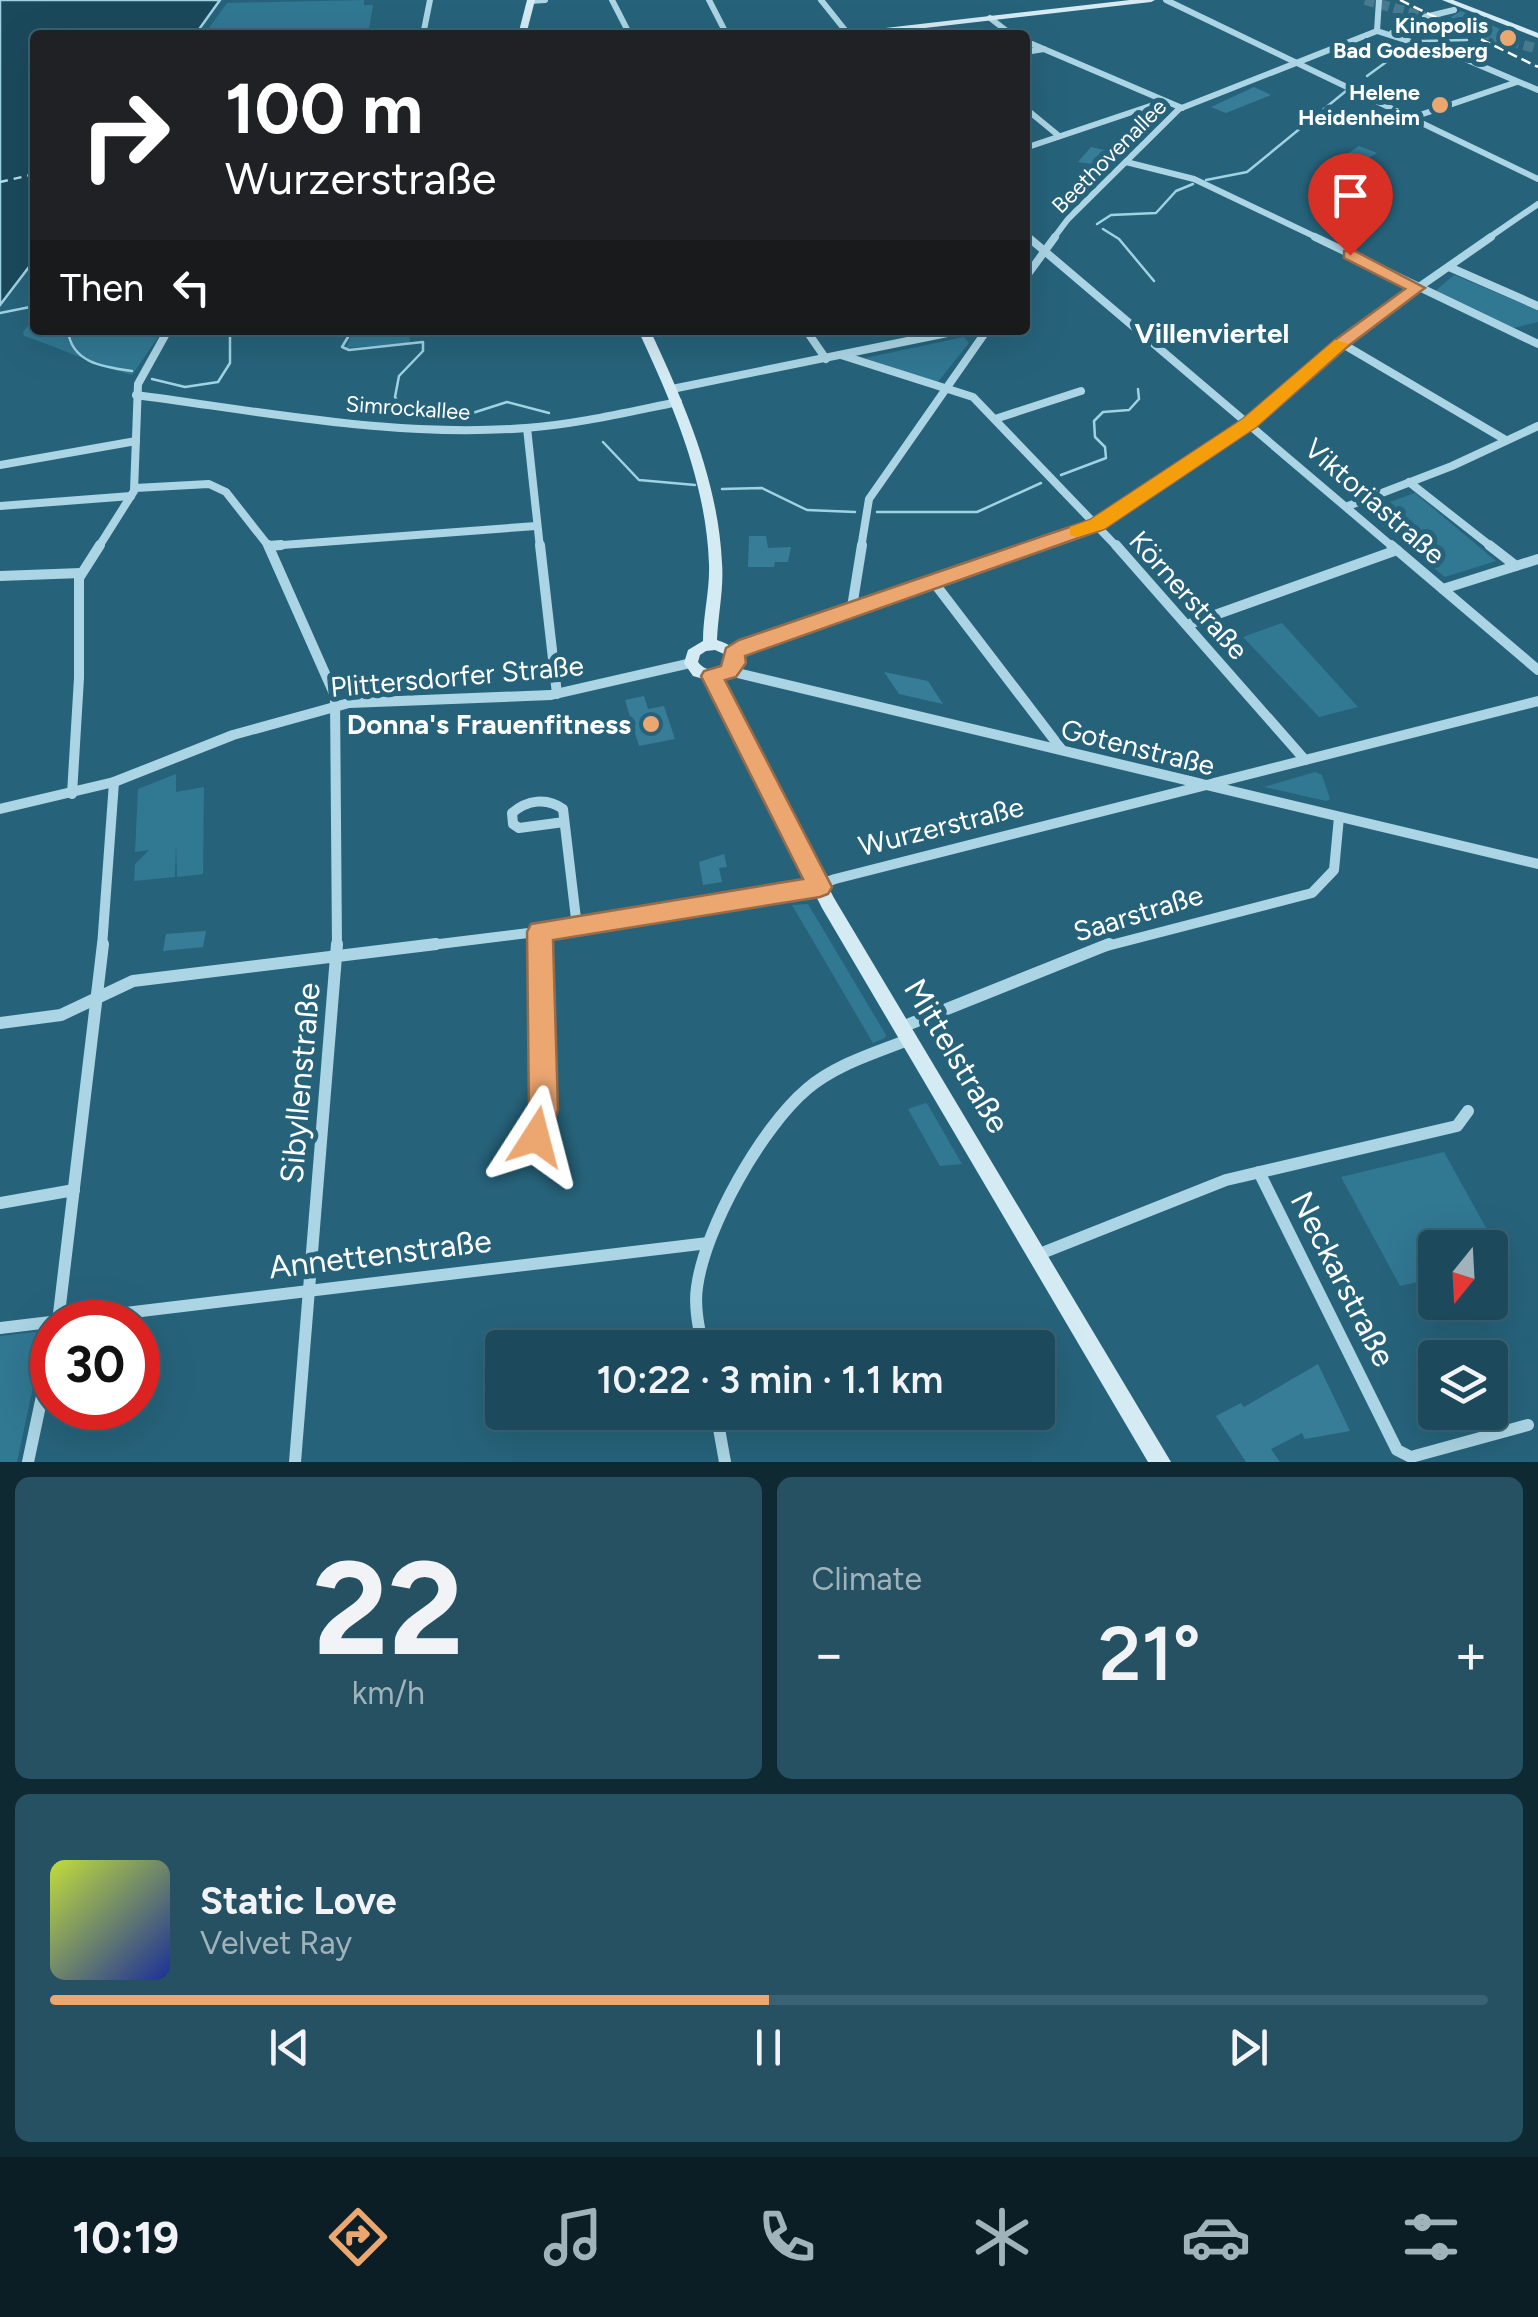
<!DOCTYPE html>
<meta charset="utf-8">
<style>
:root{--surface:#1c4a5c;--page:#255162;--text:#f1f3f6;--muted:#a0b3bb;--line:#3a6272;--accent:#eca670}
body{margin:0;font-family:Figtree,sans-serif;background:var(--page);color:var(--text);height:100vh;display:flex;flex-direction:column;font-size:38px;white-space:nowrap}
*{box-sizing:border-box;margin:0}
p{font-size:32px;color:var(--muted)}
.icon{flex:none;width:55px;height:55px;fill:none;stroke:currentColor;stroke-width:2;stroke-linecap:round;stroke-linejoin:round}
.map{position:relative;height:1462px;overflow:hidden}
.sheet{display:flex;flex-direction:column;gap:15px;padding:15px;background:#0f2933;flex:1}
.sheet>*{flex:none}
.hud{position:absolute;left:30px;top:30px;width:1000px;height:305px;border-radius:10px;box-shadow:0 10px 40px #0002,0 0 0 2px var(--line);background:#202124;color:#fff;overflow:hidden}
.needle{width:65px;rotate:198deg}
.controls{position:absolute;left:1418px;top:1230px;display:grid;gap:20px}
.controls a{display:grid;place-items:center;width:90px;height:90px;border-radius:10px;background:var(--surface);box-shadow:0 10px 40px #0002,0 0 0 2px var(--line);font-size:50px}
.speed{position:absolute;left:30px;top:1300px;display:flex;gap:20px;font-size:50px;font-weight:700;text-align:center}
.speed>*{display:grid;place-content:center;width:130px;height:130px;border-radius:50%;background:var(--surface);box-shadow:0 10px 40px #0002,0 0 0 2px var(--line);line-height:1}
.speed .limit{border:15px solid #d22;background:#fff;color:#111}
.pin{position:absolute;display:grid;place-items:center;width:85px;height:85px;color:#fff;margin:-102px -42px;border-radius:50% 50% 50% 0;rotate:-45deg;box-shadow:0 0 10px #0007}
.pin .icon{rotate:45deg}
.me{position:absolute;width:110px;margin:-55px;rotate:9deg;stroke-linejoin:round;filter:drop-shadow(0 0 8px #0008)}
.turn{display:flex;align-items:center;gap:35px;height:210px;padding:0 30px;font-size:45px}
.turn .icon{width:130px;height:130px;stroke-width:2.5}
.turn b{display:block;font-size:70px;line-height:85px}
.then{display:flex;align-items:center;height:95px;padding:0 30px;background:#0003;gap:20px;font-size:38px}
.big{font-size:75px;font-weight:600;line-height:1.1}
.sheet .card{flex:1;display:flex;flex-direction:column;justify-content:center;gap:15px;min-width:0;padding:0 35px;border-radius:15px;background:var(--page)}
.sheet .dial{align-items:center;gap:0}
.dial b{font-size:130px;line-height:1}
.song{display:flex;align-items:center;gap:30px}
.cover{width:120px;height:120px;border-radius:15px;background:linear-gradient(135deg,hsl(70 70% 55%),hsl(230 70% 35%))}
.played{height:10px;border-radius:5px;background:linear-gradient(90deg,var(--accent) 50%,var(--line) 50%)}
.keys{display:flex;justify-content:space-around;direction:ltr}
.heat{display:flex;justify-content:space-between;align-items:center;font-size:55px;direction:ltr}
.sheet .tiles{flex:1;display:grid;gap:15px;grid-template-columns:1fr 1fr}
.card:last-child{grid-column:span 2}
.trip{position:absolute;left:485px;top:1330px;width:570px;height:100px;border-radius:10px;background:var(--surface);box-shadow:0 10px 40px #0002,0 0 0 2px var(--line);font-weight:600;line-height:100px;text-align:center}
.tabs{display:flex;height:160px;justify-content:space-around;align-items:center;background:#0b1e25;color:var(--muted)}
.tabs .icon{width:70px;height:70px}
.tabs .on{color:var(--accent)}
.tabs b{font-size:45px;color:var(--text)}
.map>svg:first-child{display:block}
</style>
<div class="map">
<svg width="1538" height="1462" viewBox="0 0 1538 1462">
<rect width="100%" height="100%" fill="#26637b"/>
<g fill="#317893">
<polygon points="364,0 364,5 373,5 369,29 364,29 363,35 204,35 227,3"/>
<polygon points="1454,275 1538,310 1538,322 1513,328 1434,292"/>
<path d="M35 317V330H163L132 375C94 365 61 348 24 336L23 332Z"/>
<polygon points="345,330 409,330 410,343 346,348 350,338"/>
<polygon points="964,337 969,343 937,383 865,358"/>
<polygon points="1415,493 1496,561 1445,577 1364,511"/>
<polygon points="1282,623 1358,707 1319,717 1243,637"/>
<polygon points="1315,772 1322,775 1330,799 1326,801 1264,787"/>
<polygon points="176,774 176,792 204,787 203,874 177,877 176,845 175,877 134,881 135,864 149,850 135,852 138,789"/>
<polygon points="808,904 886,1035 885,1038 873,1043 792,905"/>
<polygon points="926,1103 928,1105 962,1164 940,1166 908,1109"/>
<polygon points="1444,1152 1505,1262 1490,1266 1490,1248 1435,1248 1435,1278 1400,1286 1341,1177"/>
<polygon points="45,1331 17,1462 0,1462 0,1336"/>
</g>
<polygon fill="#1b495c" stroke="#9fd3e4" stroke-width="2.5" points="0,0 220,0 195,35 35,35 35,259 0,305"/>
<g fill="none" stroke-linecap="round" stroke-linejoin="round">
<g stroke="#9fd3e4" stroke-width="2.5">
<polyline points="1422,41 1467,40"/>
<polyline points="1399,51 1409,45"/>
<polyline points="1367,76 1389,60"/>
<polyline points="1206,180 1247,172 1346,91"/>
<polyline points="1097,224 1111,215 1156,213 1176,191 1193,184"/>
<polyline points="1103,229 1119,239 1154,281"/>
<polyline points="0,313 35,306"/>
<path d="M68 330C71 363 104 367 132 371"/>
<polyline points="344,330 348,337 342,347 349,350 423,342 423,351 399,376 395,397 403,410 430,418 460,417 507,402 549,413"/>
<polyline points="152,379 185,387 218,382 230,363 230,330"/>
<polyline points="603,442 639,480 695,485"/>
<polyline points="1061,475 1106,458 1105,447 1095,437 1094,421 1103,412 1129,410 1139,399 1138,389"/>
<polyline points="722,489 762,488 807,510 855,512"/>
<polyline points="877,512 977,512 1041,483"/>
</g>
<polyline stroke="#b6deec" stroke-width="2.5" stroke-dasharray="8 6" stroke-linecap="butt" points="0,182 35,174"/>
</g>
<g fill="#377d98">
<polygon points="1461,11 1500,29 1521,37 1501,43 1449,18"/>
<polygon points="1254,87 1271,95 1226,113 1211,107"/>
<polygon points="1359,146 1377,153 1350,168 1335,162"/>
<polygon points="1091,147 1113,152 1117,154 1104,166 1078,162"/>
<polygon points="749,536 766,536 768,548 791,547 788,562 775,562 774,567 748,567"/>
<polygon points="884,672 928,681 943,704 899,694"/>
<polygon points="644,696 648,709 664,706 675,739 639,746 625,700"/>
<polygon points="724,854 727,867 719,868 722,882 703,885 699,862"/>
<polygon points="206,931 203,947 163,951 166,934"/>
<polygon points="1318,1364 1350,1431 1305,1439 1302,1433 1271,1449 1280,1462 1246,1462 1216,1416 1241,1403 1244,1407"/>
</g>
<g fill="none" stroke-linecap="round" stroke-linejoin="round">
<polyline stroke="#477a8f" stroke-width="10" stroke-dasharray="10 5" stroke-linecap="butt" points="1365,0 1538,49"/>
<g stroke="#abd5e4" stroke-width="6">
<polyline points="612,0 630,35"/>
<polyline points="709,0 727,35"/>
<polyline points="821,0 849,35"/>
<polyline points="1166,0 1538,179"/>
<polyline points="530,1 545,0"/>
<polyline points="990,18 1012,35"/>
<polyline points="1377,31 1465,59 1538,90"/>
<polyline points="1377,31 1379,0"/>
<polyline points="1392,33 1432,28 1425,17 1454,10"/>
<polyline points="423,35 430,0"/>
<polyline points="1025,41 1182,108"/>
<polyline points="1025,52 1044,49"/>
<polyline points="1025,108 1059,136"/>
<polyline points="1411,118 1517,82"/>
<polyline points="1025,148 1162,102"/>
<polyline points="1126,162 1194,179 1320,239"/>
<polyline points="1025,234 1031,239"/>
<polyline points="1053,239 1068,219 1179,109 1377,31"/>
<polyline points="1487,239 1538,204"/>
</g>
<g stroke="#abd5e4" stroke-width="8">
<polyline points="1028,237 1394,548"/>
<polyline points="1315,237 1538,344"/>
<polyline points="1449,267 1538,306"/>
<polyline points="1025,278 1055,237"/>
<polyline points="806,330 826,359"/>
<polyline points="1341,343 1504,439"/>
<polyline points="841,355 973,397 1118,548"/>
<polyline points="672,389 962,330"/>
<path d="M136 395C265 412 396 438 526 428 578 424 628 412 678 402"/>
<polyline points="995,419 1081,391"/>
<polyline points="527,428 540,548"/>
<polyline points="0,465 136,441"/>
<polyline points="1409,482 1493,548"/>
<polyline points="135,488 209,484 226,492 270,548"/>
<polyline points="0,506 131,496"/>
<polyline points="1348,506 1452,466 1538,426"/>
<polyline points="269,546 536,526"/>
<polyline points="98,548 134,491 138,384 168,330"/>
<polyline points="861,548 869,499 987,330"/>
<polyline points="1027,548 1097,524 1250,423 1363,326 1491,237"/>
</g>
<g stroke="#abd5e4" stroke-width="10">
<polyline points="268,545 335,696 337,947"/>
<polyline points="540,545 557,694"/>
<polyline points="1116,545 1305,760"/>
<polyline points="1391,545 1538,670"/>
<polyline points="1489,545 1516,566"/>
<polyline points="269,546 281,545"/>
<polyline points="0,576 81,573"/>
<polyline points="932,580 1062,750"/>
<polyline points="1443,589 1538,559"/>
<polyline points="852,607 862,545"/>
<polyline points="1187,625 1397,550"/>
<polyline points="733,653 852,607 1035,545"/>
<polyline points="729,671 1538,864"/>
<polyline points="72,794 79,678 79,578 100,545"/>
<polyline points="0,809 114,782 233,735 349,703 551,695 691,663"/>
<path d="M564 822 519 828 513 824 512 813C527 800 547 797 563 809L577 927"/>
<polyline points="540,932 540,947"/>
<polyline points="102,947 114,782"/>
<polyline points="415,947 577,927 798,892 835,879 1538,701"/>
<polyline points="1103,947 1312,893 1334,870 1339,817"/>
</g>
<g stroke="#abd5e4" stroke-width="12">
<polyline points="0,1023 61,1015 133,981 436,944"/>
<polyline points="902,1027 1109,944"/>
<polyline points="536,1137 544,1110 540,944"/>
<polyline points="1259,1172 1397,1450 1411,1457 1528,1425"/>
<polyline points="0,1203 74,1190"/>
<polyline points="1037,1255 1226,1180 1457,1126 1468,1111"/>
<polyline points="58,1322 103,944"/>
<polyline points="0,1328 708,1243"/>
<path d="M703 1348C699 1329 694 1307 697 1287 705 1228 761 1128 807 1089 836 1064 876 1053 910 1039"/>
<polyline points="716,1412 725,1462"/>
<polyline points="28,1462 52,1349"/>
<polyline points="295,1462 337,944"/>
</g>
<g fill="#d4ebf4" fill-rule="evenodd">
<polygon points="527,0 535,0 526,35 518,35"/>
<polygon points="1130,0 1155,0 1151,2 864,35 838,35 842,33"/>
<polygon points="1442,0 1453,0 1538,33 1538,38"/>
<path d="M638 330H650C685 405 718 480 722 563 724 589 718 614 717 640 734 646 745 652 738 672L720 678 834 898 1171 1462H1148L822 908 707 680 693 676 684 663 688 650 703 641C703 615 710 590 709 564 706 481 673 405 638 330ZM715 650 726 655V665C714 670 707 673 698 662L700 655 706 651Z"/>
</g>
<polyline stroke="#fff" stroke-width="2.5" stroke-dasharray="10 5" stroke-linecap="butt" points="1400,0 1538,67"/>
</g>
<polygon fill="#eca670" stroke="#996c49" stroke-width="2.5" points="1344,251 1355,251 1425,288 1347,347 1256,427 1104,529 745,656 746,663 736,677 725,680 832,887 828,894 820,897 553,940 558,1110 546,1146 536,1150 525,1146 521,1137 529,1110 527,932 531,924 803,879 701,676 704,671 721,666 726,648 739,640 1090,520 1243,419 1335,340 1405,289 1344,258"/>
<polygon fill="#f59e0b" points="1335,340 1349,344 1256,427 1104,529 1077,537 1070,535 1070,527 1090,520 1243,419"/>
<g fill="#eca670" stroke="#26637b" stroke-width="4">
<circle cx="1508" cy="38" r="10"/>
<circle cx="1440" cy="105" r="10"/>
<circle cx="651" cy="724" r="10"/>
</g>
<g text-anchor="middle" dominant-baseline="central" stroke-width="10" stroke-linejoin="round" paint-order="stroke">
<g font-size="22" font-weight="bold" fill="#fff" stroke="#26637b" text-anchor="end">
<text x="1488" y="25">Kinopolis<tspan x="1488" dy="25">Bad Godesberg</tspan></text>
<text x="1420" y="92">Helene<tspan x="1420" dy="25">Heidenheim</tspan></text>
</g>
<g font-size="22" fill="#fff" stroke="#26637b">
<text transform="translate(1109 156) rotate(-45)">Beethovenallee</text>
<text transform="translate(408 408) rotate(4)">Simrockallee</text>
</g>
<g font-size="28" font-weight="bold" fill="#fff" stroke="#26637b">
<text x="1212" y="333">Villenviertel</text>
</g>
<g font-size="28" fill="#fff" stroke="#26637b">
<text transform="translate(1375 501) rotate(41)">Viktoriastraße</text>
<text transform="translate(1189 595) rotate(48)">Körnerstraße</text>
<text transform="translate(457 676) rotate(-5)">Plittersdorfer Straße</text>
<text transform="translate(1138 747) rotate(14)">Gotenstraße</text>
<text transform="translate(941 826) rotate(-14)">Wurzerstraße</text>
<text transform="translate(1138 913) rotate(-17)">Saarstraße</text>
</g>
<g font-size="28" font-weight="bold" fill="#fff" stroke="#26637b" text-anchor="end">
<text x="631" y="724">Donna's Frauenfitness</text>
</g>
<g font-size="32" fill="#fff" stroke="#26637b">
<text transform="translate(957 1056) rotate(59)">Mittelstraße</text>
<text transform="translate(300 1083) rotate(-85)">Sibyllenstraße</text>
<text transform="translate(380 1254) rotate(-7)">Annettenstraße</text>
<text transform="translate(1343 1279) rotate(63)">Neckarstraße</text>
</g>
</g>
</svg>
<div class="controls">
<a><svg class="needle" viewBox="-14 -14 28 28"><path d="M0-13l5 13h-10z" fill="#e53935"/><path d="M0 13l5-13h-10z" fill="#a0b3bb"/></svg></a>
<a><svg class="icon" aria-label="layers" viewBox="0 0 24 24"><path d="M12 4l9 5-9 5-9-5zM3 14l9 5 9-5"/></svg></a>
</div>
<div class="speed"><div class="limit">30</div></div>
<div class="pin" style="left:1350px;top:255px;background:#d93025"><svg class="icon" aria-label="arrive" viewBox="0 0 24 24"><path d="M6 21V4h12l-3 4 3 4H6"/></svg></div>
<svg class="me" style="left:536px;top:1137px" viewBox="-20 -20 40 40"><path d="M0-17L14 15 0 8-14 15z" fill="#eca670" stroke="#fff" stroke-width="4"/></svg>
<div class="trip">10:22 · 3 min · 1.1 km</div>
<div class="hud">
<div class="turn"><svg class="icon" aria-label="right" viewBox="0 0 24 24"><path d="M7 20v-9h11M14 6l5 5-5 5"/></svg><div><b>100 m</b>Wurzerstraße</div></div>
<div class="then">Then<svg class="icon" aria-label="left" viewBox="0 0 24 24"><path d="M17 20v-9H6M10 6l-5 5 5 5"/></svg></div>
</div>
</div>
<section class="sheet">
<div class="tiles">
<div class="card dial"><b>22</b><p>km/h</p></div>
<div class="card"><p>Climate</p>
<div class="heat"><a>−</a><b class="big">21°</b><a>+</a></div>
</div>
<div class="card">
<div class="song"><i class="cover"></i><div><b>Static Love</b><p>Velvet Ray</p></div></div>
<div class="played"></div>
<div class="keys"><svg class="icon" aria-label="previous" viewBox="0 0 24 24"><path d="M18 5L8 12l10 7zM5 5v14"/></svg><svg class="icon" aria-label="pause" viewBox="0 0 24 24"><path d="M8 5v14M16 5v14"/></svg><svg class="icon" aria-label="next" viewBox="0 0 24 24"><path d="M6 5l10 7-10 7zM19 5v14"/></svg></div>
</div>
</div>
</section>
<nav class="tabs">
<b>10:19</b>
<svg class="icon on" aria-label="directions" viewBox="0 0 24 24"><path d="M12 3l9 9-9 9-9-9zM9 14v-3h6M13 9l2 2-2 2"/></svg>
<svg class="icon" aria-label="music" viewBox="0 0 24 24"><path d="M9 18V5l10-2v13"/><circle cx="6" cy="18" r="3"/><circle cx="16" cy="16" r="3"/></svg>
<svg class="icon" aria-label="phone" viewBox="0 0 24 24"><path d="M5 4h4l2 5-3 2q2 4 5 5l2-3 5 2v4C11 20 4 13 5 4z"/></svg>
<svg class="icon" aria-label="climate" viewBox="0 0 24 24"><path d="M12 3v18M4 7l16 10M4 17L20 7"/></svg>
<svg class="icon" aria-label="car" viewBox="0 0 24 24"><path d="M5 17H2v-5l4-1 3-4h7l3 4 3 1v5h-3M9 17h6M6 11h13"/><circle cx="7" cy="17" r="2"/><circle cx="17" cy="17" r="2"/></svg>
<svg class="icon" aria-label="filters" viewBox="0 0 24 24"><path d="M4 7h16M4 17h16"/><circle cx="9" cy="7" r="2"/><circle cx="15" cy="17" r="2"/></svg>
</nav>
